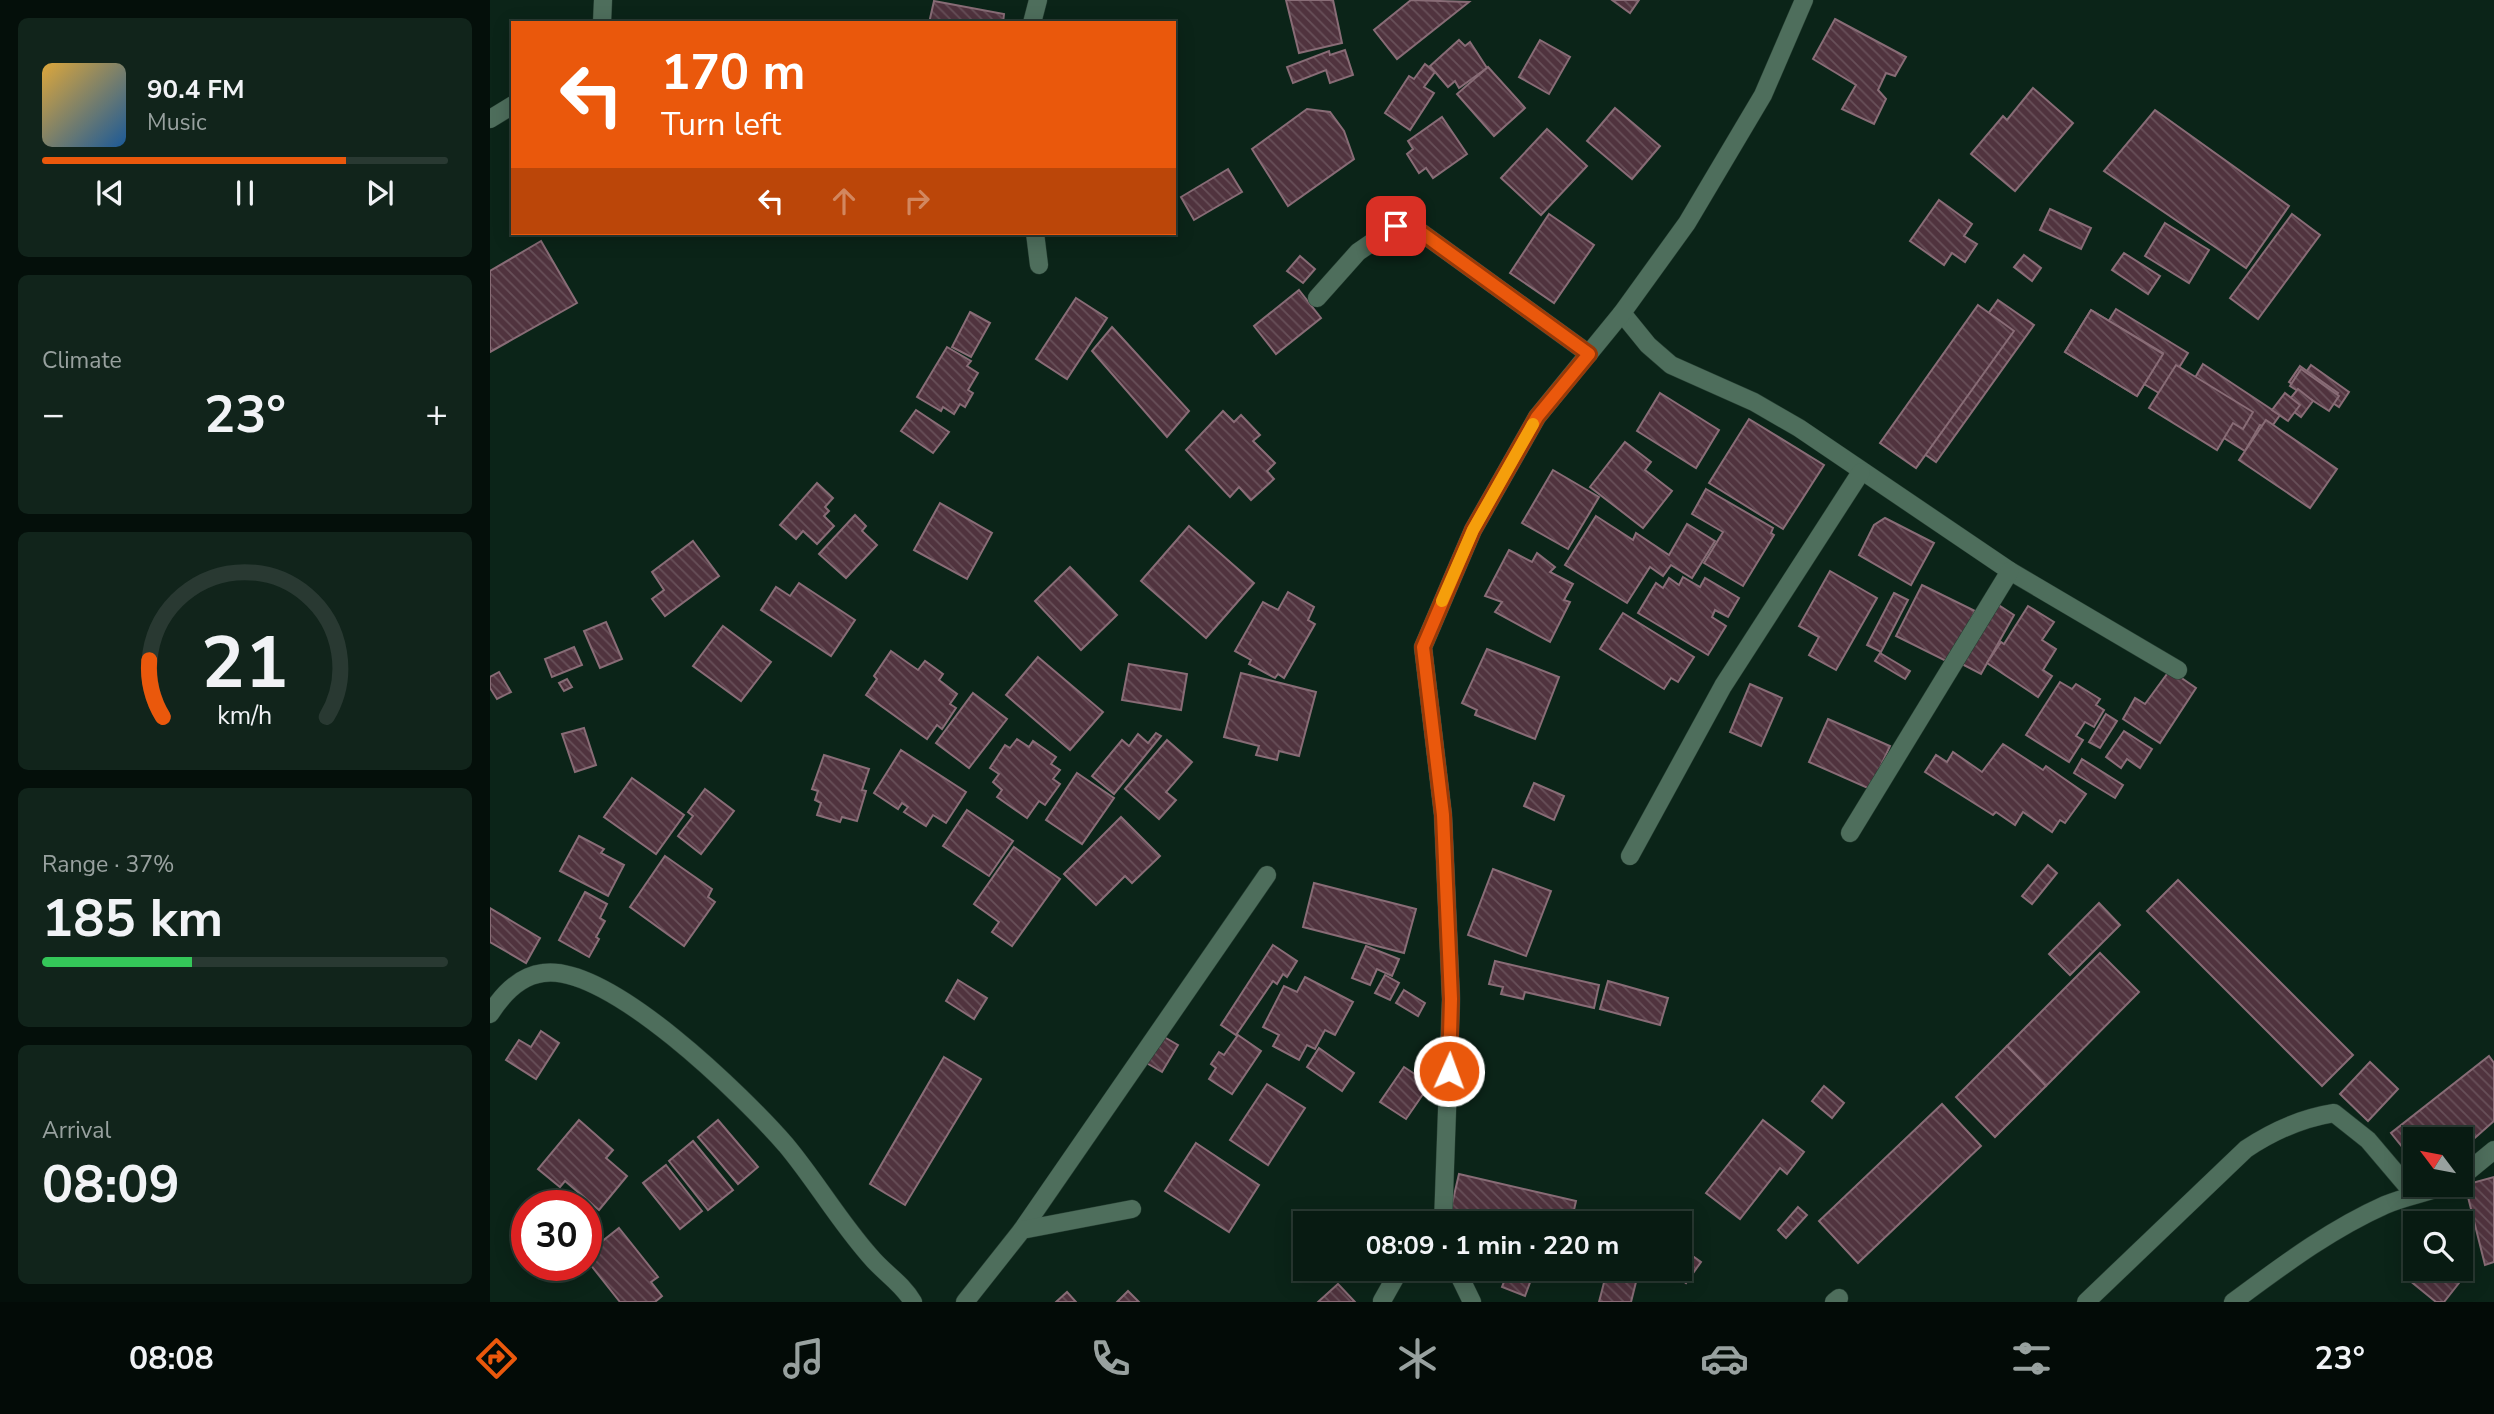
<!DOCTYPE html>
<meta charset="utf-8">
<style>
:root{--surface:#081b12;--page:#11241b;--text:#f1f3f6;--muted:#98a19f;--line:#293932;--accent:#ea580c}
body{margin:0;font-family:"Nunito Sans",sans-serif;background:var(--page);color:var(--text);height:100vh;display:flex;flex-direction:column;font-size:26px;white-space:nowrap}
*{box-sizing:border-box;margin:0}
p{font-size:23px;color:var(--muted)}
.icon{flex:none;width:38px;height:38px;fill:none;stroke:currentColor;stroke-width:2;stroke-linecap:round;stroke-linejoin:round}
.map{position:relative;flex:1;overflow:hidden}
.details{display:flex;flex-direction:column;gap:18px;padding:18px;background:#040f0a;width:490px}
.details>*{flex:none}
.hud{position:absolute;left:21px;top:21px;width:665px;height:214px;border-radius:0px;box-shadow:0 4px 18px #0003,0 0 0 2px var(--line);background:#ea580c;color:#fff;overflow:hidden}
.needle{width:46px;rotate:302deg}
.fabs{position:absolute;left:1913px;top:1127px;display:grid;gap:14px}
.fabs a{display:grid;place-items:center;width:70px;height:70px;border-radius:0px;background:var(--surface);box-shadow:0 4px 18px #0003,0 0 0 2px var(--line);font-size:35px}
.speed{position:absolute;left:21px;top:1190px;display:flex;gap:14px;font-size:35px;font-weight:700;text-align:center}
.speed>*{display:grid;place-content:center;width:91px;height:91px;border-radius:50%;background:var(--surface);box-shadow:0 4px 18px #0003,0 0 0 2px var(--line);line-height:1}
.speed .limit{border:10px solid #d22;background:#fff;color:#111}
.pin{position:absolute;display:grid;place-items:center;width:60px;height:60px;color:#fff;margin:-30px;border-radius:14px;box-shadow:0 4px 10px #0006}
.me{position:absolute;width:77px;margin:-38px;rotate:2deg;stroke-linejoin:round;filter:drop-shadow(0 0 5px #0008)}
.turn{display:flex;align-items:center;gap:24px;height:147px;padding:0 35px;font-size:32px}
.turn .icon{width:91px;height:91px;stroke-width:2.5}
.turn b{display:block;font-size:49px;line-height:60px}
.lanes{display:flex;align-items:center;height:66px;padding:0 35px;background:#0003;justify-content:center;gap:35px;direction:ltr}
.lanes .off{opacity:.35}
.big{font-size:52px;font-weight:700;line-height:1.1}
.details .tile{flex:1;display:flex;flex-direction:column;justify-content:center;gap:10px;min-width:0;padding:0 24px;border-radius:10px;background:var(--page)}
.details .dial{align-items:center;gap:0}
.dial svg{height:182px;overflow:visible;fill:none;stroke:var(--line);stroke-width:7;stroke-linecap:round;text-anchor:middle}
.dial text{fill:var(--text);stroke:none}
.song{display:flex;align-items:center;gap:21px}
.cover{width:84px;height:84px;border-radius:10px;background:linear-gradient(135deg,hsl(40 70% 55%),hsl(210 70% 35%))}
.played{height:7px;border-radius:4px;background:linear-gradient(90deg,var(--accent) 75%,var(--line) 75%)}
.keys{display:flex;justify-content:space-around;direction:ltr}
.heat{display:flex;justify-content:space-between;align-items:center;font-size:38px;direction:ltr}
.charge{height:10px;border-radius:5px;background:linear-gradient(90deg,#34c759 37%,var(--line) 0)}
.trip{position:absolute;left:803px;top:1211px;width:399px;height:70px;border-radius:0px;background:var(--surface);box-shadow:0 4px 18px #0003,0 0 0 2px var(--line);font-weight:700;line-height:70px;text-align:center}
.tab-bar{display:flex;height:112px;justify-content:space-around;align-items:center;background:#030b07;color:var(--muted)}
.tab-bar .icon{width:49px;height:49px}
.tab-bar .active{color:var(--accent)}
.tab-bar b{font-size:32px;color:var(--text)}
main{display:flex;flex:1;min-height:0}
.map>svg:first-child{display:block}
</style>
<main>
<section class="details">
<div class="tile">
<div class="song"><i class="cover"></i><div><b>90.4 FM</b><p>Music</p></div></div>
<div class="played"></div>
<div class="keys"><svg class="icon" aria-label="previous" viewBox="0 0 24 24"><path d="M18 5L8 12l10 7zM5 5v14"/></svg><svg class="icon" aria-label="pause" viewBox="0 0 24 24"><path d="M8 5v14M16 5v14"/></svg><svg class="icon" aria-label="next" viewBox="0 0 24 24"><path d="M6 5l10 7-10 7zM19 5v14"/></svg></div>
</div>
<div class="tile"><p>Climate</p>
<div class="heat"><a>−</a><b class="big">23°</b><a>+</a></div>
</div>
<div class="tile dial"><svg viewBox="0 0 100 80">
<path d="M14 69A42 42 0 1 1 86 69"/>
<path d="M14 69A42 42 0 0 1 8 44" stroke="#ea580c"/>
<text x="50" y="56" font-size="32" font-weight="700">21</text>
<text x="50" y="72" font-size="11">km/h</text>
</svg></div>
<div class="tile"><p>Range · 37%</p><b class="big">185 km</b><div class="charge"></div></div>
<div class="tile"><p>Arrival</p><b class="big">08:09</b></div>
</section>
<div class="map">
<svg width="2004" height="1302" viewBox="0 0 2004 1302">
<defs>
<pattern id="building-back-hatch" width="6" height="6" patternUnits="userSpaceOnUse" patternTransform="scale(1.75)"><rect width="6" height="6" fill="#50333e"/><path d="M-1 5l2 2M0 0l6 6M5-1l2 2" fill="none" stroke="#685059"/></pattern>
</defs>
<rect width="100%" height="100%" fill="#0b2418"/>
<g fill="url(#building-back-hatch)" stroke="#886c76" stroke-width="2">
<polygon points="796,0 843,0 852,43 809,53"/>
<polygon points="921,0 979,2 907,59 884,30"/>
<polygon points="1122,0 1149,0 1140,13"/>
<polygon points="444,1 514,14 513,23 439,23"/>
<polygon points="1345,19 1416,57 1405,76 1396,73 1388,90 1396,99 1384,124 1352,109 1366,85 1323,59"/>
<polygon points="969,40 975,46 980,42 997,68 969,88 965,81 958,87 940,66"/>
<polygon points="1050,40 1080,57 1059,94 1029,77"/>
<polygon points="855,50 863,75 840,83 836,70 803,83 797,67 839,51 840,55"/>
<polygon points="935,64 945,72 934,87 944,93 920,130 895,113 919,76 924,79"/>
<polygon points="998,67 1035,108 1004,136 967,94"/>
<polygon points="1543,88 1583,123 1525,191 1481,154 1513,116 1517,120"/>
<polygon points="1125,108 1170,146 1142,179 1097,141"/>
<polygon points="817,109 840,112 854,131 864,159 798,206 762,149"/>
<polygon points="1665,110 1799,206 1756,268 1614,171"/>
<polygon points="952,117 977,154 943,178 936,168 929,173 917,154 923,149 918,141"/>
<polygon points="1057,129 1097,166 1051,215 1011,178"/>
<polygon points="738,169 752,192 704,220 691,197"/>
<polygon points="1449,200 1482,224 1474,236 1487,244 1475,262 1462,253 1454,265 1420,241"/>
<polygon points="1560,209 1601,228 1591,249 1550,230"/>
<polygon points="1059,214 1104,245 1064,303 1020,273"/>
<polygon points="1802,214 1830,235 1768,319 1740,298"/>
<polygon points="1675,223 1719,250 1699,283 1655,256"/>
<polygon points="51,241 87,303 0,352 0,271"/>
<polygon points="1634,253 1670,276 1658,294 1622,270"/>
<polygon points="1534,255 1551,268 1542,281 1524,267"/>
<polygon points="810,256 825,269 813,283 797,271"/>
<polygon points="809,290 831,318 786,354 764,326"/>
<polygon points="586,298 617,318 577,379 546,359"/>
<polygon points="1508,300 1544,325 1446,462 1410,437"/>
<polygon points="1488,305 1524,331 1426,468 1390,443"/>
<polygon points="1626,309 1698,353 1672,395 1600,351"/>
<polygon points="1601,310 1673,353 1647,396 1575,352"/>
<polygon points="1601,310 1673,354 1647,396 1575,352"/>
<polygon points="480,312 500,323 481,357 462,347"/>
<polygon points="622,327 699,411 677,437 602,351"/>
<polygon points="457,347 481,361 477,366 488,373 478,390 483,393 475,407 470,404 464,414 453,407 451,411 427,397"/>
<polygon points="1713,364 1790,415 1780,429 1770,425 1755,451 1687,409"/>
<polygon points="1686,365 1763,412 1753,429 1743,423 1727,450 1659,408"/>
<polygon points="1821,365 1859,392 1849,407 1810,381"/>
<polygon points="1810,366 1848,393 1837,408 1799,382"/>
<polygon points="1811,369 1849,396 1839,411 1800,386"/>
<polygon points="1808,389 1823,401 1811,417 1795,405"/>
<polygon points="1170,393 1229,430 1206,468 1147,431"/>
<polygon points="1795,393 1810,405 1798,421 1782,410"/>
<polygon points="426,410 459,432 443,453 411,431"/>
<polygon points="733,411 744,422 751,415 770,435 763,441 785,463 777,471 784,479 761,500 749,487 740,497 696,450"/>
<polygon points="1259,419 1334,465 1293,529 1219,483"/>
<polygon points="1776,420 1847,469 1820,508 1749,460"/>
<polygon points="1135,442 1161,462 1155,470 1182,491 1153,528 1100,487"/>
<polygon points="1063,470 1109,497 1078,549 1032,523"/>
<polygon points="327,483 343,498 335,507 339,511 334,516 344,526 327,544 313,531 306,539 290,525"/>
<polygon points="1216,489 1283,528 1281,533 1284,535 1253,586 1214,563 1233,532 1202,514"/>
<polygon points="450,503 502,533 477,579 424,550"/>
<polygon points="365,515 376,526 372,531 387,545 356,578 329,554"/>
<polygon points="1106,516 1143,540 1146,533 1179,555 1197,524 1225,541 1202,578 1181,565 1173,576 1160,567 1137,603 1075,565"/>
<polygon points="1395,518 1444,543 1421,585 1369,555 1384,525"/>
<polygon points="699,526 764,583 716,638 651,581"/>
<polygon points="203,541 229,576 175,616 162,599 174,590 162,572"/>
<polygon points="1019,550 1042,562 1047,553 1065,567 1060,572 1083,584 1074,600 1080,602 1060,642 1005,612 1012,602 995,596"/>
<polygon points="580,567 627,615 591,650 545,601"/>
<polygon points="1340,571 1387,598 1346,670 1319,655 1329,637 1309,626"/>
<polygon points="1193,577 1210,587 1215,578 1249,598 1238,617 1225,610 1222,617 1236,626 1218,655 1148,613 1166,583 1173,588 1179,578 1189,585"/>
<polygon points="309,583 365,620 341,656 271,610 286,587 300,596"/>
<polygon points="1432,585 1485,611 1460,663 1406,636"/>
<polygon points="798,592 824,607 818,620 825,624 794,678 788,674 785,678 759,664 761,660 745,651 773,602 788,610"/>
<polygon points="1404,593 1418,600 1391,652 1377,645"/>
<polygon points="1507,604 1524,615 1491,674 1470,663"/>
<polygon points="1538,606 1564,622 1552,640 1566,649 1553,670 1562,676 1548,697 1497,663 1511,642 1514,644"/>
<polygon points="1133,613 1204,657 1188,682 1181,678 1174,689 1110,649"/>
<polygon points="116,622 132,659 110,668 94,631"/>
<polygon points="233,626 281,662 251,701 203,666"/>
<polygon points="84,647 92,665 62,677 55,659"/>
<polygon points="997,649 1069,677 1045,739 985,715 987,710 972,703"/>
<polygon points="401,651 428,670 435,661 453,674 449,680 467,694 460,704 466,708 452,729 447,725 437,739 376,695 387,679 384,676"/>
<polygon points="1390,653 1420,671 1415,679 1385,661"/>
<polygon points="548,657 613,712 580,750 516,695"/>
<polygon points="639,664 697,674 691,710 632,700"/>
<polygon points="1680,670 1706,688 1670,743 1633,719 1645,698 1655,704"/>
<polygon points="9,672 21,692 7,699 0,688 0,677"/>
<polygon points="751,673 826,692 809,756 789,751 787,760 766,755 769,746 734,737"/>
<polygon points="77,679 82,687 74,691 69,683"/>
<polygon points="1570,682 1582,689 1586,684 1610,699 1606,705 1614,710 1604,727 1595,722 1586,736 1593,740 1579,762 1536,735"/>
<polygon points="1260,684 1292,698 1271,746 1240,732"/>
<polygon points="483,693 517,719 479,768 446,743"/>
<polygon points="1616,714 1627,721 1610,748 1599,742"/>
<polygon points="1338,719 1400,746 1380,789 1319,762"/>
<polygon points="94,728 106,765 85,772 72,734"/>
<polygon points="1634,731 1662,749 1650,768 1637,759 1631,768 1616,757"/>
<polygon points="666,733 671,736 624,794 602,776 632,740 639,746 648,734 658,743"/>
<polygon points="527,739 539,747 543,741 566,757 561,764 570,770 563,779 570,784 555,805 549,801 537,818 507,797 512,790 503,782 509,774 500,768 515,745 520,748"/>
<polygon points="677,740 702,762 676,792 686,800 669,819 635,789"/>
<polygon points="1513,744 1553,770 1556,766 1596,794 1575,823 1570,820 1562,832 1533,812 1525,825 1506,812 1503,815 1435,772 1446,755 1457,762 1463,752 1492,772"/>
<polygon points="411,750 476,792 456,823 443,815 436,826 414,812 418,807 412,803 408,809 384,793"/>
<polygon points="334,755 379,769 372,790 376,791 367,821 352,817 350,822 327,815 331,803 325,800 328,791 322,789"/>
<polygon points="1592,759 1633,785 1625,798 1584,773"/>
<polygon points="587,773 624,798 592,844 556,820"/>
<polygon points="142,778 194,815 166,854 114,817"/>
<polygon points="1044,783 1074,796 1064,820 1034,806"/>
<polygon points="215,789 244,811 211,854 188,836 203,816 198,812"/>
<polygon points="477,810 523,841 499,876 453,846"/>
<polygon points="631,817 670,856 642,883 635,876 606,905 574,874"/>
<polygon points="89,836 114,849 111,853 134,865 118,896 70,871"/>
<polygon points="524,847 570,879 522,946 502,932 509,922 484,904"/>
<polygon points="175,856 222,889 218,897 225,902 194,946 140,907"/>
<polygon points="1558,865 1567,873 1542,904 1532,896"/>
<polygon points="1003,869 1061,891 1036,956 978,935"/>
<polygon points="1688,880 1863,1055 1832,1086 1657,911"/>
<polygon points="824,883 926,909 914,953 813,927"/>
<polygon points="95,892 117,904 110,918 115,921 106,937 109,939 99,957 69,940"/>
<polygon points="1609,903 1630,925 1580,975 1559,954"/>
<polygon points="0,908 50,938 36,963 0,942"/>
<polygon points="783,945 807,961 797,977 793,974 787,984 783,981 746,1035 731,1025"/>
<polygon points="876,946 909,959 902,976 887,969 880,985 862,978"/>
<polygon points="1610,953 1649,992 1556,1086 1517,1046"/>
<polygon points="1005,961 1109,985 1104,1008 1035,992 1033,999 1011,994 1013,987 999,984"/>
<polygon points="895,975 909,983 900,1000 885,993"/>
<polygon points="815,977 863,1002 845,1035 835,1030 825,1049 817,1045 809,1060 783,1046 789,1035 773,1027 794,986 807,992"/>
<polygon points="468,980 497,998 484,1019 456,1001"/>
<polygon points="1118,981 1178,998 1170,1025 1110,1009"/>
<polygon points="914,990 935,1003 928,1016 906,1003"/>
<polygon points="51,1031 69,1043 46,1079 16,1060 29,1040 41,1047"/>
<polygon points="669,1034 688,1045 672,1072 653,1061"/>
<polygon points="748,1035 771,1051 742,1094 719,1079 726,1068 721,1064 729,1052 734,1055"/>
<polygon points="1517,1046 1556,1086 1505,1137 1466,1097"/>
<polygon points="829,1048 864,1073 852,1091 817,1067"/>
<polygon points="1999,1056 2004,1063 2004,1121 1970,1151 1970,1139 1925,1139 1925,1163 1901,1133"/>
<polygon points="454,1057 491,1079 415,1205 380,1184"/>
<polygon points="1880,1062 1908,1089 1878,1121 1850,1094"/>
<polygon points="914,1067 940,1084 916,1119 890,1102"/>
<polygon points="777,1084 815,1108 778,1165 740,1140"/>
<polygon points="1334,1086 1354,1103 1342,1118 1322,1101"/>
<polygon points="1452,1104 1491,1146 1368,1263 1329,1221"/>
<polygon points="89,1120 123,1150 116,1158 137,1176 109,1210 75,1181 70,1187 48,1169"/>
<polygon points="228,1120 268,1167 248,1184 208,1137"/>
<polygon points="1273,1120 1314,1152 1297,1174 1290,1168 1250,1219 1216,1193"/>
<polygon points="203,1141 243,1190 218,1210 179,1161"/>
<polygon points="706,1143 769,1185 739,1232 675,1191"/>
<polygon points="176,1165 212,1211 190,1229 153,1183"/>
<polygon points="969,1174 1086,1201 1081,1223 986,1223 959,1217"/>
<polygon points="2004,1177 2004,1262 1995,1265 1975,1185"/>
<polygon points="58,1194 68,1206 50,1206 48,1203"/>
<polygon points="1308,1207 1317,1215 1296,1238 1288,1230"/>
<polygon points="129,1228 168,1277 161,1282 172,1296 165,1302 130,1302 96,1259 96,1254"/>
<polygon points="1190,1247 1211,1262 1196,1283 1176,1269 1190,1269"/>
<polygon points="1925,1260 1925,1269 1951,1269 1969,1283 1954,1302 1946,1302 1913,1275"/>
<polygon points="975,1269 1009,1269 1004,1280"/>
<polygon points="1019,1269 1045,1269 1035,1296 1012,1287"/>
<polygon points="1117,1271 1147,1278 1141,1302 1109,1302"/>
<polygon points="848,1284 865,1302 828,1302"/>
<polygon points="638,1291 649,1302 627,1302"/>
<polygon points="577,1292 586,1302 566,1302"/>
</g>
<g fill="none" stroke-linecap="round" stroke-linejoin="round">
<g stroke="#263e32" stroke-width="19">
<g id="minor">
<polyline points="112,23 113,0"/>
<polyline points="542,23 548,0"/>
<polyline points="0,119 23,105"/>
<polyline points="545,233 549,265"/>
<polyline points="827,298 868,252 906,226 925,228 1099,354"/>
<polyline points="1132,313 1158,345 1181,365 1264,402 1309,428 1520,571 1688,670"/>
<polyline points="1360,833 1520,571"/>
<polyline points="1140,856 1233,686 1371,472"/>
<path d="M0 1014C12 995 29 976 53 973 119 963 255 1098 296 1145 326 1181 349 1221 380 1256 394 1273 412 1283 423 1302"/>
<polyline points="1970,1178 2004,1150"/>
<polyline points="953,1223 961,999 953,815 933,647 983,530 1047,417 1132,313 1197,223 1273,95 1314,0"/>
<polyline points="532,1230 777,875"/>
<polyline points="966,1269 982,1302"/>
<polyline points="892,1301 910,1269"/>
<polyline points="475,1302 532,1230 642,1209"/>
<polyline points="1344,1302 1349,1298"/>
<path d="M1596 1302 1756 1149C1783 1131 1812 1118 1844 1113L1878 1140 1923 1193"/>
<path d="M1743 1302C1792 1266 1839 1230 1895 1205 1916 1196 1937 1193 1957 1185"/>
</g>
</g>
<use href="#minor" stroke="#4e6e5c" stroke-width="18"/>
</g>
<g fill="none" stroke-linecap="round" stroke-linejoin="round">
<g stroke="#983908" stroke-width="18">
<polyline id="route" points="906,226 925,228 1099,354 1047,417 983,530 933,647 953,815 961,999 959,1071"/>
</g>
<use href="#route" stroke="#ea580c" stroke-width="12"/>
<polyline stroke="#f59e0b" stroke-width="12" points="952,601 983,530 1043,424"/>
</g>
</svg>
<div class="fabs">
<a><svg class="needle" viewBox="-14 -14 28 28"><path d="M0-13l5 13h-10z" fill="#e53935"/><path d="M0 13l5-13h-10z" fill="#98a19f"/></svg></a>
<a><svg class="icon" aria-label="search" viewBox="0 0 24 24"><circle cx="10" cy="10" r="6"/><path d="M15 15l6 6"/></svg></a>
</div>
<div class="speed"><div class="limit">30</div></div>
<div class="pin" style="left:906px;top:226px;background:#d93025"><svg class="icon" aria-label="arrive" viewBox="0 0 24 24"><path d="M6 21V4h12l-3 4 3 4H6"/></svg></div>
<svg class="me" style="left:959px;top:1071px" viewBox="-20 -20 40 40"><circle r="17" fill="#ea580c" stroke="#fff" stroke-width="3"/><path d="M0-11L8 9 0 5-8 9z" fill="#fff"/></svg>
<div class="trip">08:09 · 1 min · 220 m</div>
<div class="hud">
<div class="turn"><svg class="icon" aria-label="left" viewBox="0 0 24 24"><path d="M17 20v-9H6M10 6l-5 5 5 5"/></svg><div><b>170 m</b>Turn left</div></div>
<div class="lanes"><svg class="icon" aria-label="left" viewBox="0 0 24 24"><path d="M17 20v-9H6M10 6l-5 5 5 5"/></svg><svg class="icon off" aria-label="ahead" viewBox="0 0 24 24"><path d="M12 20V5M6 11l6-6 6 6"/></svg><svg class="icon off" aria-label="right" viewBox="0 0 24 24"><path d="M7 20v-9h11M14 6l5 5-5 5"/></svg></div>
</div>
</div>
</main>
<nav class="tab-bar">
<b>08:08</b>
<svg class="icon active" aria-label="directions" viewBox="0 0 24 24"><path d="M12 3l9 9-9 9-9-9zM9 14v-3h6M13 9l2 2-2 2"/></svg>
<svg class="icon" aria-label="music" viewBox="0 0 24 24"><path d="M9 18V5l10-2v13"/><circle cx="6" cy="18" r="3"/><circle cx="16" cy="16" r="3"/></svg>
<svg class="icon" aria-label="phone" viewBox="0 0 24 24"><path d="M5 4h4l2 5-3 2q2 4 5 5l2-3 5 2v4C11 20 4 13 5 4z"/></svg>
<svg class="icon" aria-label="climate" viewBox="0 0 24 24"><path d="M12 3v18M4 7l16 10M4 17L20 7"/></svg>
<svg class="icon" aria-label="car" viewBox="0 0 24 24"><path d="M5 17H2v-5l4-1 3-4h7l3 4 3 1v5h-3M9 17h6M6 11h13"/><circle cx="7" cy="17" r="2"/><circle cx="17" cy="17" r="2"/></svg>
<svg class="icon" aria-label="filters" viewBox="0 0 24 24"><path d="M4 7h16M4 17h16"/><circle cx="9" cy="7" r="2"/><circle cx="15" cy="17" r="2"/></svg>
<b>23°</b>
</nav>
